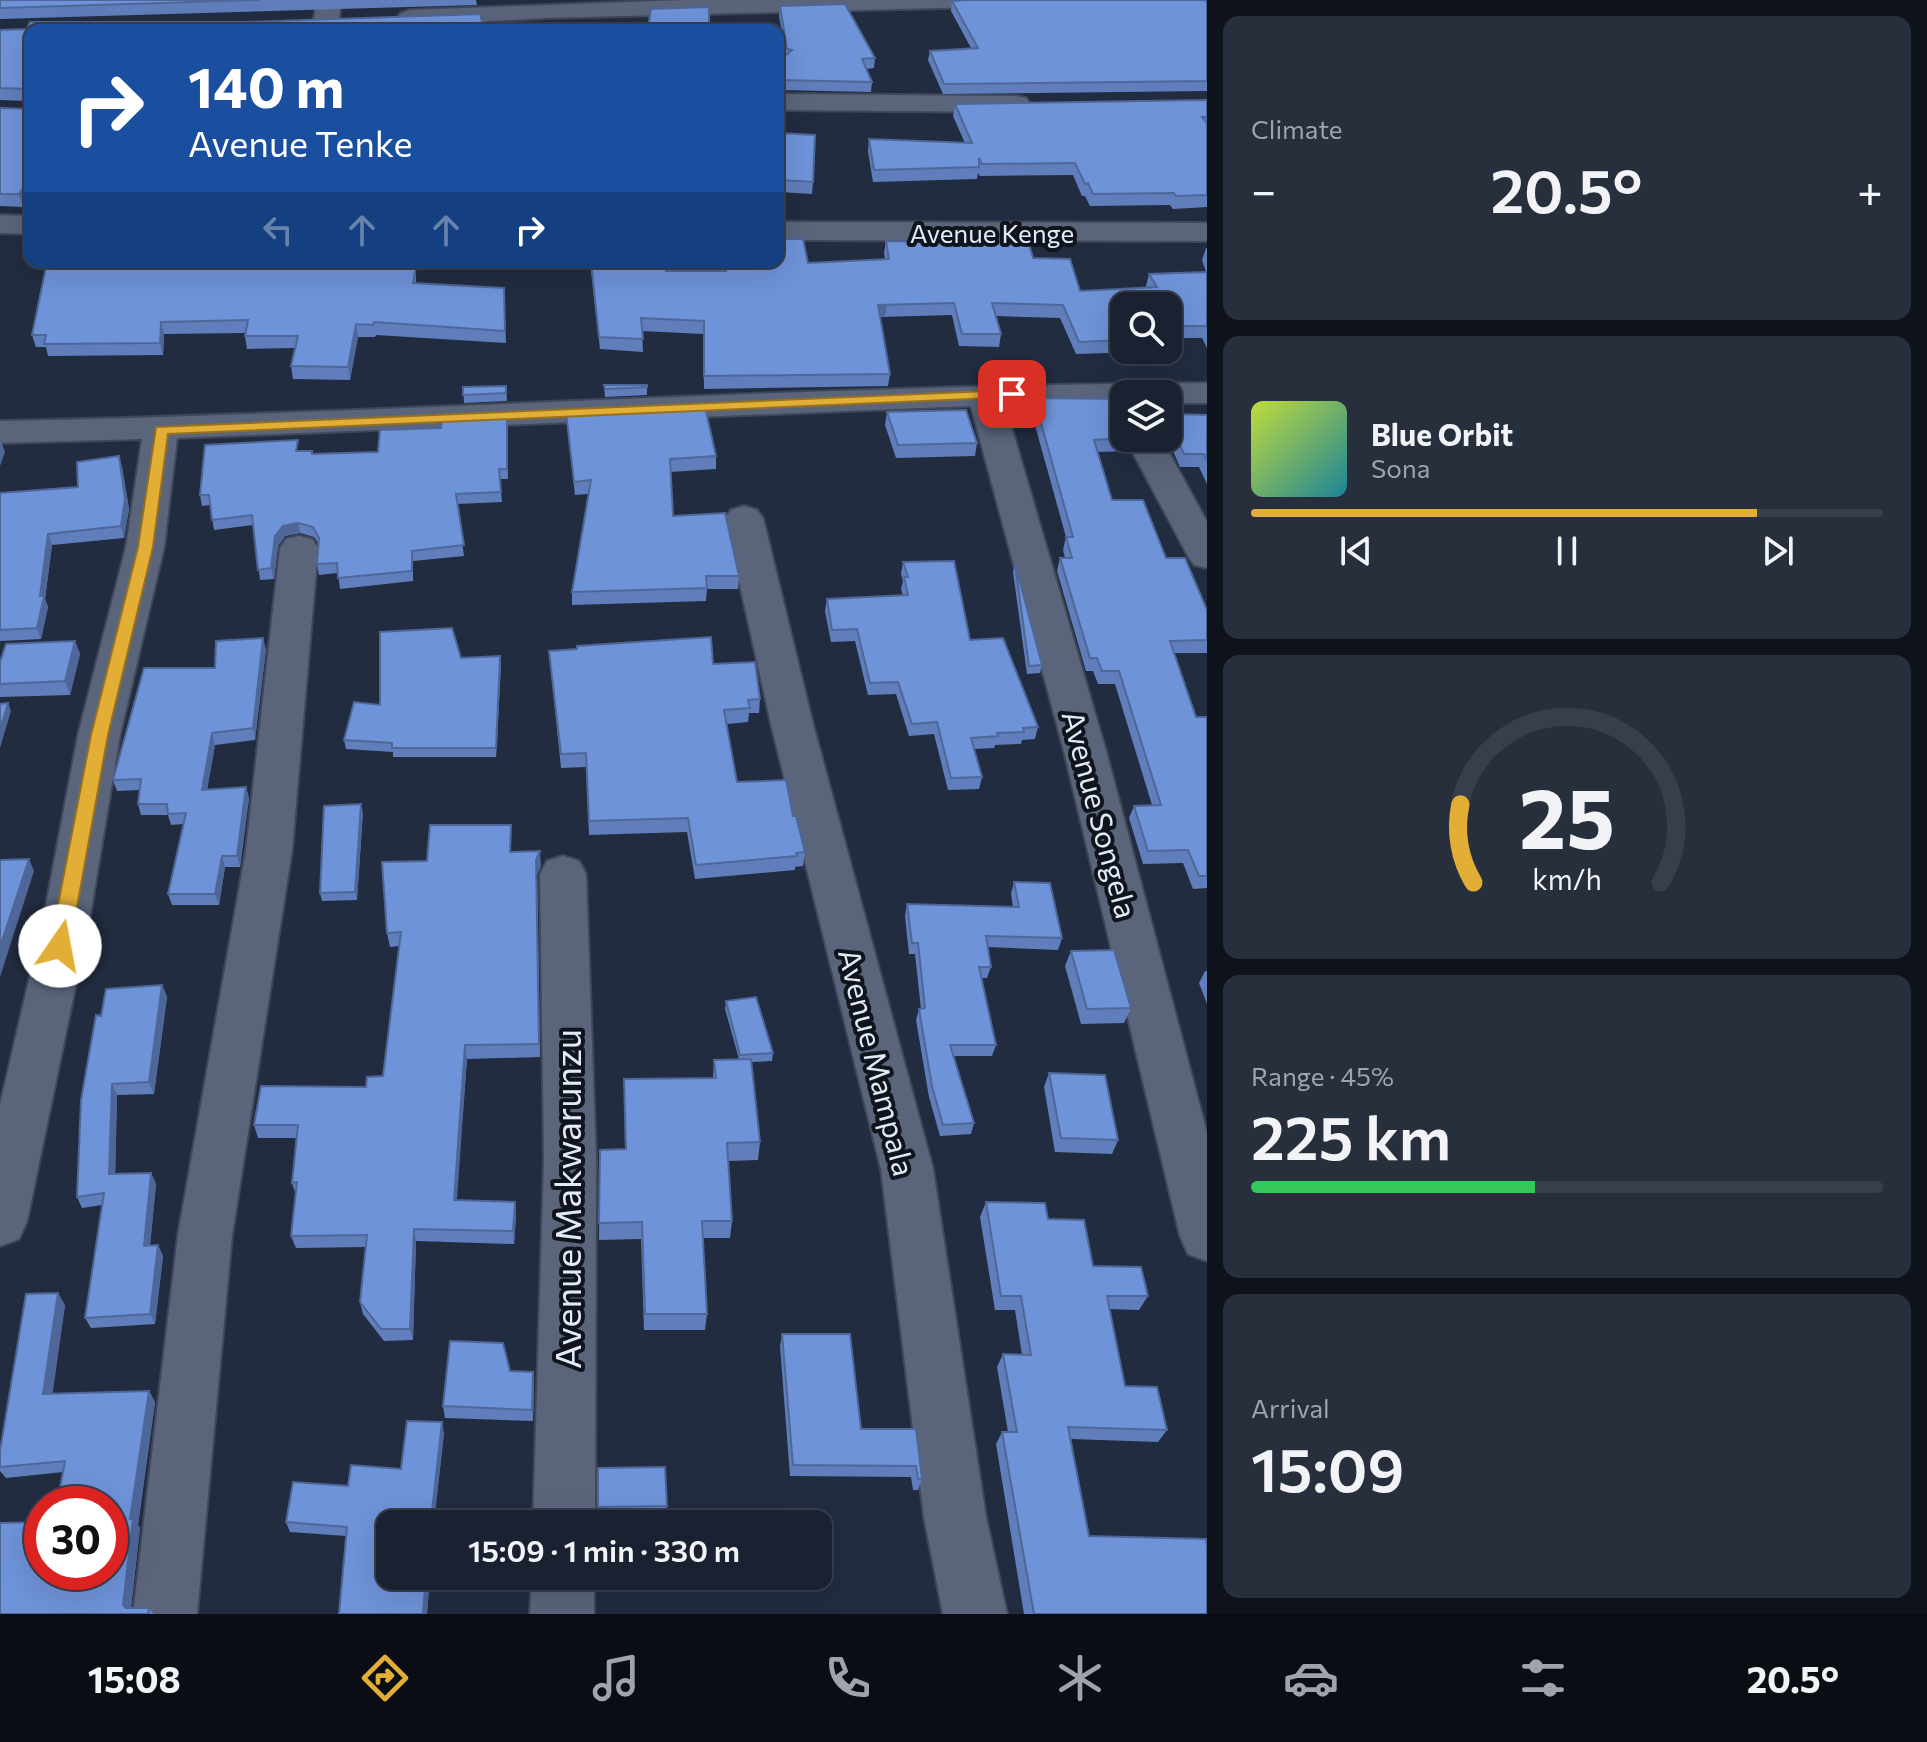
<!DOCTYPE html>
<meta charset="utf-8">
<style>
:root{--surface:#1a2130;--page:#272e3c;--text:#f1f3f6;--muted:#9fa3ab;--line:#383e4c;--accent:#e3ae35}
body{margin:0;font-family:Commissioner,sans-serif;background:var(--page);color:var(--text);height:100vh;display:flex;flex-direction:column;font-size:30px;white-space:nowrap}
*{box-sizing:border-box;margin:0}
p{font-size:26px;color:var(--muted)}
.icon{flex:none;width:44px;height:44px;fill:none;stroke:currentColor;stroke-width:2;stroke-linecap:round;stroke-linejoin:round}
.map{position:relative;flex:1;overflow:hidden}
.side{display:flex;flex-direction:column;gap:16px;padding:16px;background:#0e121a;width:720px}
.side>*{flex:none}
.hud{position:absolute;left:24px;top:24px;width:760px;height:244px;border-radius:16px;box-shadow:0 8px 32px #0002,0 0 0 2px var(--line);background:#1a4fa0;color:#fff;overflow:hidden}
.buttons{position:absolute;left:1110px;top:292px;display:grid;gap:16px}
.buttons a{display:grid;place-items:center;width:72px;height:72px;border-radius:16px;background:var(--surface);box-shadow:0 8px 32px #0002,0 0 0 2px var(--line);font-size:40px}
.speed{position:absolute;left:24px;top:1486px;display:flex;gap:16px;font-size:40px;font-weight:700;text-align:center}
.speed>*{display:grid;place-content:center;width:104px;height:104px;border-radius:50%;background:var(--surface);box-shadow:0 8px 32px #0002,0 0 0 2px var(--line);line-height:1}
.speed .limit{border:12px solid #d22;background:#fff;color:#111}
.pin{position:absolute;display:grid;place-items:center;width:68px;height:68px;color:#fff;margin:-34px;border-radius:16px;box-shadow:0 4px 12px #0006}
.me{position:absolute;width:88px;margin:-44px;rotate:12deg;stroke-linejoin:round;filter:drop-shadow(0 0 6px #0008)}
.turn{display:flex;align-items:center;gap:28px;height:168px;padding:0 32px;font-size:36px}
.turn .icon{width:104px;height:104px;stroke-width:2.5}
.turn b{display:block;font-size:56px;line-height:68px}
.lanes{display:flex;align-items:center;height:76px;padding:0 32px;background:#0003;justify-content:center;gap:40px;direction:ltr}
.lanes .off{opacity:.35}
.big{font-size:60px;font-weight:600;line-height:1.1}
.side .card{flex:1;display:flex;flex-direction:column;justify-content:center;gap:12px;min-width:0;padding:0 28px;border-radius:16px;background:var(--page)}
.side .dial{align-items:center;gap:0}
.dial svg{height:208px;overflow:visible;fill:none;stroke:var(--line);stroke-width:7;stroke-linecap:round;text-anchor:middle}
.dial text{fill:var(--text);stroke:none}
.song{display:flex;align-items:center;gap:24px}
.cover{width:96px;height:96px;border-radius:12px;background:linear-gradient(135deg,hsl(70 70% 55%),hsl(190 70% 35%))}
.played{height:8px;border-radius:4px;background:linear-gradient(90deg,var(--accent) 80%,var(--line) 80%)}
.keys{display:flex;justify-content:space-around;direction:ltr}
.heat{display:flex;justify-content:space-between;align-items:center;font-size:44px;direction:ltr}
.charge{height:12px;border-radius:6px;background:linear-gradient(90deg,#34c759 45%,var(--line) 0)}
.trip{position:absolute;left:376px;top:1510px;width:456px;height:80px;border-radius:16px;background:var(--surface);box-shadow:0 8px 32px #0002,0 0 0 2px var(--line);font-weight:600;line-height:80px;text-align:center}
.tab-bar{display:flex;height:128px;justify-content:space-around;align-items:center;background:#0a0d13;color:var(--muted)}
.tab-bar .icon{width:56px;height:56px}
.tab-bar .current{color:var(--accent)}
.tab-bar b{font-size:36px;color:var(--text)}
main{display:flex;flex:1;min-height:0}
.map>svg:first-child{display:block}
</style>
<main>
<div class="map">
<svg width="1207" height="1614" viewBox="0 0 1207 1614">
<rect width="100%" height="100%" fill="#222c40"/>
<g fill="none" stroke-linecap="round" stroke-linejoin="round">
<g stroke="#3f4758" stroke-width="4">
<g id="minor">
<polygon points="317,0 341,0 338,30 312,30"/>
<polygon points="685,0 990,0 987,5 978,7 546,18 410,26 401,23 397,18 401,13 410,10"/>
<polygon points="778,94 1016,96 1026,98 1030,104 1026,110 1016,112 778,110"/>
<polygon points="0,215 30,216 30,234 0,233"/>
<polygon points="778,222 1207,223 1207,241 778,240"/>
<path d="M1207 383V403H1168V394H1124V404L1005 405 1106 751 1207 1133V1261L1188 1254 1180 1236 1064 751 971 406 177 438 164 547 120 735 90 916 27 1221 19 1239 0 1246V1105L44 916 78 735 126 547 142 439 0 443V421C403 413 805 385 1207 383Z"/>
<polygon points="1125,438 1161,438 1207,522 1207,568 1194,565 1188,556"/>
<polygon points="744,506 757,510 763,518 813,724 933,1169 986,1517 1007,1614 943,1614 924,1517 881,1169 771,724 725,518 731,510"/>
<polygon points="299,536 312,539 318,548 292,850 232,1235 197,1614 133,1614 178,1235 246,850 280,548 286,539"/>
<polygon points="563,856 579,861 586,874 596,1160 595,1524 533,1524 544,1160 540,874 547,861"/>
<polygon points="532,1576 594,1576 594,1614 530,1614"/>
</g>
</g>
<use href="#minor" fill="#5a657c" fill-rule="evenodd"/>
</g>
<g fill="#5f7ebb">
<polygon points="0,0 476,0 477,5 0,19"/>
<polygon points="969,0 1207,0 1207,91 943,94 928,60 930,51 971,48 951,11 952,1"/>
<polygon points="780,6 875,58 874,68 866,69 872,82 871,92 778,90 778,62 786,55 779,16"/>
<polygon points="0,30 30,30 30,195 23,207 0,206 0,108 29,109 29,101 0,100"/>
<polygon points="1207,100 1207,207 1173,209 1170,205 1090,206 1085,196 1082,196 1073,175 980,176 978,173 977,179 873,182 868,151 869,139 965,143 953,116 955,104"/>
<polygon points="778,133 813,182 812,194 780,192 778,219"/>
<polygon points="778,239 808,263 885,259 884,253 886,241 1033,258 1080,291 1146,288 1146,286 1149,274 1206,272 1202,260 1206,248 1207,248 1207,348 1202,338 1168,338 1168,306 1124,306 1124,350 1139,350 1139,352 1076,354 1060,318 996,316 1001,334 999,347 959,346 952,315 880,317 890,374 888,386 704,389 703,334 642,331 643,352 600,349 590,262 665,262 666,271 724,271 724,262 778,262"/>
<polygon points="47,262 337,262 337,268 416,267 416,283 504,288 506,343 376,335 375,337 358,337 350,380 293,379 291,366 295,348 247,349 245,336 245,333 164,334 163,355 48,356 46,347 36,347 32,335"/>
<polygon points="604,385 647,385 647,395 605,397"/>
<polygon points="506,386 507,401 464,403 463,387"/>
<polygon points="1034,398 1124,438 1132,438 1128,451 1097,452 1112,500 1166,558 1207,610 1207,653 1174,653 1196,717 1207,717 1207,888 1193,889 1183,863 1143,864 1129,818 1134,806 1152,805 1115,684 1098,684 1093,671 1086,671 1057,571 1060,558 1065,558 1063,550 1066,537 1031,411"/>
<polygon points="1168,400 1173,414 1207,415 1207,484 1199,467 1180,467 1172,449 1164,438 1168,438"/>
<polygon points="566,412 716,456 716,469 670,472 673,516 739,576 738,589 707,589 706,601 572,605 572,592 588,494 575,495 567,425"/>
<polygon points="887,412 977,443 975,456 896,458 885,425"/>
<polygon points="507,417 508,479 500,479 502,502 457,504 464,556 413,561 413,581 340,589 338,573 319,575 317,564 319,544 314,537 300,533 285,536 278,546 274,579 260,580 253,525 214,530 210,505 202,506 200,495 299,451 313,454 378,452 441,428"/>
<polygon points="122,467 129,509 124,538 52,545 45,599 48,607 41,639 0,641 0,493 78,487"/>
<polygon points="903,562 970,640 1038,727 1035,739 1022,740 1021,744 995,745 994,748 974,749 982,777 979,789 948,790 934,734 909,736 896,694 868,695 855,641 831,642 825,611 827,599 903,595 901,589 903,581 901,574"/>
<polygon points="1015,564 1042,665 1040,673 1027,674 1013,572"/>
<polygon points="75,641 80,654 70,695 0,697 0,662"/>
<polygon points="266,649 255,740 215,745 207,790 246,787 249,798 240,867 225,867 219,905 172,905 168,894 183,824 171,825 168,815 141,815 138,804 139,790 117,791 113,780 215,668"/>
<polygon points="549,651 713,664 760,699 759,713 749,713 748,722 727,724 737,782 793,816 805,852 803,866 795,867 795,870 695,879 687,832 589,835 586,767 561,768"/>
<polygon points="461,658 501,665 496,757 393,757 393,752 346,749 344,740 380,705"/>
<polygon points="363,812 357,900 322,901 320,893"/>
<polygon points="511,825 511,852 541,866 537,874 540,1057 467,1059 456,1200 515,1202 516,1215 514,1244 416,1241 413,1340 384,1341 363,1314 360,1302 366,1247 296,1248 291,1236 296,1195 292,1183 296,1138 258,1138 254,1125 366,1087 383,1076 399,946 390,947 387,933 427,861"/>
<polygon points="1014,882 1062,938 1058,950 988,947 991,967 987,978 982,978 996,1045 992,1056 954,1056 974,1123 971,1134 940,1136 929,1097 916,1020 919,1009 921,1009 915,954 909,954 905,916 907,904 1013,907 1011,894"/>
<polygon points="1071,951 1131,1008 1124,1023 1081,1024 1065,966"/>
<polygon points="1205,971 1207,971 1207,1004 1199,983"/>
<polygon points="162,985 167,997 154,1094 117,1095 115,1174 151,1173 156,1184 150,1245 158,1245 163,1256 155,1324 91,1328 85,1318 102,1205 82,1208 77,1197 101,1016"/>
<polygon points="726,1001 773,1053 772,1061 751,1062 760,1142 758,1160 728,1161 732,1221 730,1238 703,1238 707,1314 705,1330 644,1330 641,1239 599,1240 600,1150 625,1149 624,1079 713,1078 714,1060 739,1059 725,1009"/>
<polygon points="1049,1073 1118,1140 1112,1154 1055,1152 1044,1087"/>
<polygon points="986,1202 1048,1219 1093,1266 1148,1296 1139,1310 1110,1309 1125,1386 1167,1430 1158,1442 1071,1439 1089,1536 1207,1614 1024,1614 996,1444 1002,1432 1008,1432 997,1367 1003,1354 1022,1355 1015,1310 995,1310 980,1217"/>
<polygon points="65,1305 52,1394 149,1391 155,1402 138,1525 140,1528 131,1608 149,1608 154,1614 0,1614 110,1572 63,1472 6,1478 0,1471 0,1451"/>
<polygon points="782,1334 861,1429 916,1429 922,1479 918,1490 913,1490 911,1477 790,1476 780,1346"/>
<polygon points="510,1371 534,1384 533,1421 445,1418 443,1406"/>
<polygon points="444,1433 434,1520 469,1521 470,1524 390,1524 430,1576 427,1614 339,1614 346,1536 290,1532 286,1522 348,1486 401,1469"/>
<polygon points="667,1506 666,1516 598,1518 598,1507"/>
</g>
<g fill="#4e6798">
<polygon points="30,178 30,195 23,207 19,194"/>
<polygon points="887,304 885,316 876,317 878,305"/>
<polygon points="161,322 164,334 163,355 160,343"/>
<polygon points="356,324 358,337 350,380 348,367"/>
<polygon points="1,441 5,452 0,466 0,444"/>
<polygon points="119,456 122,467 129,509 124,538 121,526"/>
<polygon points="298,523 300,533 285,536 278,546 274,579 271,568 275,536 283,526"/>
<polygon points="48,534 52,545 45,599 48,607 41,639 37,628"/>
<polygon points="263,638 266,649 255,740 253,728"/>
<polygon points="75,641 80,654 70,695 65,681"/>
<polygon points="500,656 501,665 496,757 496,748"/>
<polygon points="8,703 11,711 0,748 0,730"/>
<polygon points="212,733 215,745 205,801 202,790"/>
<polygon points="246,787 249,798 240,867 237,856"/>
<polygon points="361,804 363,812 357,900 355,892"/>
<polygon points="540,851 541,866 537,874 540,1057 536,860"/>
<polygon points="222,856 225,867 219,905 215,894"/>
<polygon points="29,859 34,871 0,977 0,947"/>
<polygon points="162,985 167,997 154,1094 149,1082"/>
<polygon points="465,1045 467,1059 456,1213 454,1200"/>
<polygon points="112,1084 117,1095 115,1186 109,1174"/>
<polygon points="151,1173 156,1184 149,1257 144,1246"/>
<polygon points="515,1202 516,1215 514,1244 513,1231"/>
<polygon points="414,1229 416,1241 413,1340 410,1329"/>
<polygon points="158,1245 163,1256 155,1324 150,1314"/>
<polygon points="58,1293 65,1305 51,1405 43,1394"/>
<polygon points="533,1372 534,1384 533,1421 532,1410"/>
<polygon points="149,1391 155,1402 138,1525 140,1528 130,1614 123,1605 130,1519"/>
<polygon points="442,1422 444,1433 434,1524 431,1520"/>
<polygon points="426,1576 430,1576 427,1614 423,1614"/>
</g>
<g fill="#6f93d9" stroke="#4e6798" stroke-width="2">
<polygon points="0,0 259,0 0,8"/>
<polygon points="969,0 1205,0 1207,3 1207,81 944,84 930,51 978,48 952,1"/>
<polygon points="845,4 875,58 862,59 872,82 778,80 778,62 792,50 787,49 780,6"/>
<polygon points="709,7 709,30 566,30 566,27 648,28 651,9"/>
<polygon points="480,14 484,30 30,30 30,178 19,194 0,194 0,108 29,109 29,89 0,88 0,30 27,29 30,22 245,22"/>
<polygon points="1207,100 1207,117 1202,117 1207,123 1207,195 1176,196 1174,193 1093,194 1088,183 1085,184 1075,163 982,164 979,158 979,167 874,170 869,139 972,143 955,104"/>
<polygon points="778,133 815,135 813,182 781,180 780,207 778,208"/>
<polygon points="778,237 778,239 803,239 808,263 889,259 886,241 1029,244 1033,258 1070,259 1080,291 1157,287 1149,274 1207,272 1207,327 1206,326 1168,326 1168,306 1124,306 1124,340 1079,342 1063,305 992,303 1001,334 962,334 954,303 878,305 890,374 704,376 704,321 641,318 643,339 599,337 591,262 665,262 666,271 726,271 725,262 778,262"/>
<polygon points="47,262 335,262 335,268 416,267 413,283 504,288 505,331 374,322 373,325 356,324 348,367 291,366 298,336 245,336 248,320 161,322 160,343 44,344 46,335 32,335"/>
<polygon points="604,385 647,385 647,387 605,389"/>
<polygon points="506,386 506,393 463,395 463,387"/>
<polygon points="1034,398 1124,399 1124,438 1129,438 1094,440 1112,500 1143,500 1166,558 1185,558 1207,610 1207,640 1170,641 1196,717 1207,717 1207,876 1199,876 1188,850 1148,851 1134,806 1161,805 1119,671 1102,671 1097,658 1090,658 1060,558 1072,558 1066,537 1073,537"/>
<polygon points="1168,400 1173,414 1207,415 1207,461 1204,454 1184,454 1176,436 1168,426"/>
<polygon points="705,407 716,456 670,459 673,516 725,513 739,576 706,576 707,588 572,592 591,480 574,482 566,412"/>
<polygon points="966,410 977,443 898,445 887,412"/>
<polygon points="507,417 507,469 499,469 501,492 456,494 464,545 412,551 412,571 338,578 337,563 317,564 319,538 313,527 298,523 283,526 275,536 271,568 258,570 252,515 212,520 209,495 200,495 205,445 298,440 296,451 312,451 312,454 378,452 380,430 441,428 442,420"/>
<polygon points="119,456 125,498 121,526 48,534 40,596 44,596 37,628 0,630 0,493 78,487 77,462"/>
<polygon points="954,561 970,640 1003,638 1038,727 1023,728 1024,732 997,733 998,736 971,738 982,777 951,778 937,722 912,724 898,682 870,683 857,629 832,630 827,599 908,595 904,577 908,577 903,562"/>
<polygon points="1015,564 1042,665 1029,666"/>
<polygon points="452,628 461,658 500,656 496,748 392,748 392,743 344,740 354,702 380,705 380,632"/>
<polygon points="711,637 713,664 755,662 760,699 748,700 750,708 724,710 737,782 786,780 793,816 796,816 805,852 796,853 797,856 696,865 688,818 589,821 586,753 561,754 549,651 577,649 577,646"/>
<polygon points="263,638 253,728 212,733 202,790 246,787 237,856 222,856 215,894 168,894 186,813 168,814 167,804 138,804 141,779 113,780 144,668 215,668 216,641"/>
<polygon points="75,641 65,681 0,684 0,662 6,644"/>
<polygon points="8,703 0,730 0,704"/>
<polygon points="361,804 355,892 320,893 324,806"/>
<polygon points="430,825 511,825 510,852 540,851 536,860 539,1044 465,1045 454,1200 515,1202 513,1231 414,1229 410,1329 381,1329 360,1302 367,1235 291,1236 297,1182 292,1183 298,1125 254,1125 261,1086 366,1087 367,1077 383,1076 401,932 387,933 382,862 427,861"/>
<polygon points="29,859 0,947 0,860"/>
<polygon points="1014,882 1050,883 1062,938 986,936 991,967 979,967 996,1045 950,1045 974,1123 943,1125 932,1086 919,1009 925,1008 918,943 912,943 907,904 1019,907"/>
<polygon points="1114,950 1131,1008 1087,1009 1071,951"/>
<polygon points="162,985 149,1082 112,1084 109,1174 151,1173 144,1246 158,1245 150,1314 85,1318 104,1193 77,1197 81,1100 96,1015 101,1016 106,989"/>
<polygon points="756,997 773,1053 740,1055 726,1001"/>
<polygon points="751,1059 760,1142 727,1143 732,1221 702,1221 707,1314 645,1314 642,1222 599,1223 600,1150 626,1149 624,1079 716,1078 714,1060"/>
<polygon points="1049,1073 1105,1075 1118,1140 1061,1138"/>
<polygon points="986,1202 1045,1203 1048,1219 1084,1220 1093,1266 1141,1267 1148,1296 1107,1296 1125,1386 1157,1387 1167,1430 1068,1427 1089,1536 1206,1539 1207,1546 1207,1614 1034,1614 1002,1432 1017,1432 1003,1354 1031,1355 1021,1296 1001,1296"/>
<polygon points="58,1293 43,1394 149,1391 130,1519 133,1519 123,1605 126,1608 149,1608 148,1614 0,1614 0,1523 42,1522 42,1572 110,1572 110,1504 57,1504 65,1461 0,1467 0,1451 26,1294"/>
<polygon points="782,1334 850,1334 861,1429 916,1429 922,1479 918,1479 916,1466 793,1465"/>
<polygon points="450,1341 503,1343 510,1371 533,1372 532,1410 443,1406"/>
<polygon points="407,1421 442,1422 431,1520 469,1521 469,1524 390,1524 390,1576 426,1576 423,1614 339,1614 347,1527 286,1522 293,1482 348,1486 351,1465 401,1469"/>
<polygon points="665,1467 667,1506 598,1507 598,1468"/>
</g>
<polygon fill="#e3ae35" stroke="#947122" stroke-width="2" points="1012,390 1017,391 1017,397 168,434 153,547 108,735 70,946 67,952 53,952 50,946 91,735 138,547 156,427"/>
<g text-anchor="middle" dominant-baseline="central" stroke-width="8" stroke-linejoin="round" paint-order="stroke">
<g font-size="26" fill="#e3eaf7" stroke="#10151d">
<text x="992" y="232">Avenue Kenge</text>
</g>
<g font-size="30" fill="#e3eaf7" stroke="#10151d">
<text transform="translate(1101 814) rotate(75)">Avenue Songela</text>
<text transform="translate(878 1062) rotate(76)">Avenue Mampala</text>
</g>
<g font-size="36" fill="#e3eaf7" stroke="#10151d">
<text transform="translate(566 1199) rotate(-90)">Avenue Makwarunzu</text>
</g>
</g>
</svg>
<div class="buttons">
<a><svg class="icon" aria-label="search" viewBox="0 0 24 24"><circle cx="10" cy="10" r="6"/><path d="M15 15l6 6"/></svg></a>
<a><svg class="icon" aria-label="layers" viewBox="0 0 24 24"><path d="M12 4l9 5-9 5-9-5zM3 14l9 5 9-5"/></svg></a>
</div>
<div class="speed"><div class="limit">30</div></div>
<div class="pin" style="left:1012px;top:394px;background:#d93025"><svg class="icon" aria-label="arrive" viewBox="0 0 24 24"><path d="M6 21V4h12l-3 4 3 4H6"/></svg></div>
<svg class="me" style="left:60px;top:946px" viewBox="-20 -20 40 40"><circle r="19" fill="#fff"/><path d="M0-13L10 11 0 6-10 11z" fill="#e3ae35"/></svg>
<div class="trip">15:09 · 1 min · 330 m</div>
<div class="hud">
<div class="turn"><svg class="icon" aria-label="right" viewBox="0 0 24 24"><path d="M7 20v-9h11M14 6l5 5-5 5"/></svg><div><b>140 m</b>Avenue Tenke</div></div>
<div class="lanes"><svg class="icon off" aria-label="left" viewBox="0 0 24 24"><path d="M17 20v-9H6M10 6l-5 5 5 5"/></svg><svg class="icon off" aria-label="ahead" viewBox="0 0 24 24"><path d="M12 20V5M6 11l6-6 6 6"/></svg><svg class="icon off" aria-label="ahead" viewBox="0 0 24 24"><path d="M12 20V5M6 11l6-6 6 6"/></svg><svg class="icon" aria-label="right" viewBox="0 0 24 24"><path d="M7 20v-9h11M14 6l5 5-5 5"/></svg></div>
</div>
</div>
<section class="side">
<div class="card"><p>Climate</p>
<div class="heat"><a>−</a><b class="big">20.5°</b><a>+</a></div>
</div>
<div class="card">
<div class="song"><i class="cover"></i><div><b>Blue Orbit</b><p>Sona</p></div></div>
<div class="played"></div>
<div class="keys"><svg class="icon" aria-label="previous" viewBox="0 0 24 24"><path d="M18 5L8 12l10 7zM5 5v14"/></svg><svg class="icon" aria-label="pause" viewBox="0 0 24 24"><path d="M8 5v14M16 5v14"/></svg><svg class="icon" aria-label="next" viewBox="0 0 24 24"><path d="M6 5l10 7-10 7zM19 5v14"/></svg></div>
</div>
<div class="card dial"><svg viewBox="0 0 100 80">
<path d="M14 69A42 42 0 1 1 86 69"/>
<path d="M14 69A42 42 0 0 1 9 39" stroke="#e3ae35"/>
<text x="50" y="56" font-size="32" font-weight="700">25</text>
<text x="50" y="72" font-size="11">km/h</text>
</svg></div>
<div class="card"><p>Range · 45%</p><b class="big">225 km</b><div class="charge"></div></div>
<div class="card"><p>Arrival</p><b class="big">15:09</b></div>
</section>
</main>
<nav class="tab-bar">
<b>15:08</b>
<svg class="icon current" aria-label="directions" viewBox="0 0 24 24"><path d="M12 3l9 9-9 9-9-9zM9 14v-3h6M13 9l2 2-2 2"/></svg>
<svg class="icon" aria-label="music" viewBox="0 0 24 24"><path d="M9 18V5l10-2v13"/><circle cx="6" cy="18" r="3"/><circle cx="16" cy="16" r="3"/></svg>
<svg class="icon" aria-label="phone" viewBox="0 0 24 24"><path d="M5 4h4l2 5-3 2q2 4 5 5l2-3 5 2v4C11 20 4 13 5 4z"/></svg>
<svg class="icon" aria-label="climate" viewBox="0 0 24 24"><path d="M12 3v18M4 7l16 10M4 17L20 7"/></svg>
<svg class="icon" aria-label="car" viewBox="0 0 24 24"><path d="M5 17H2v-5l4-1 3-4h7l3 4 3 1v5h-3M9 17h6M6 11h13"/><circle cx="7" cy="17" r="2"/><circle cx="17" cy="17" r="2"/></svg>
<svg class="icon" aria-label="filters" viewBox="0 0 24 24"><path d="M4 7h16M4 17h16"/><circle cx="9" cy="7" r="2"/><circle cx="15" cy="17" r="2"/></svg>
<b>20.5°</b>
</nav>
